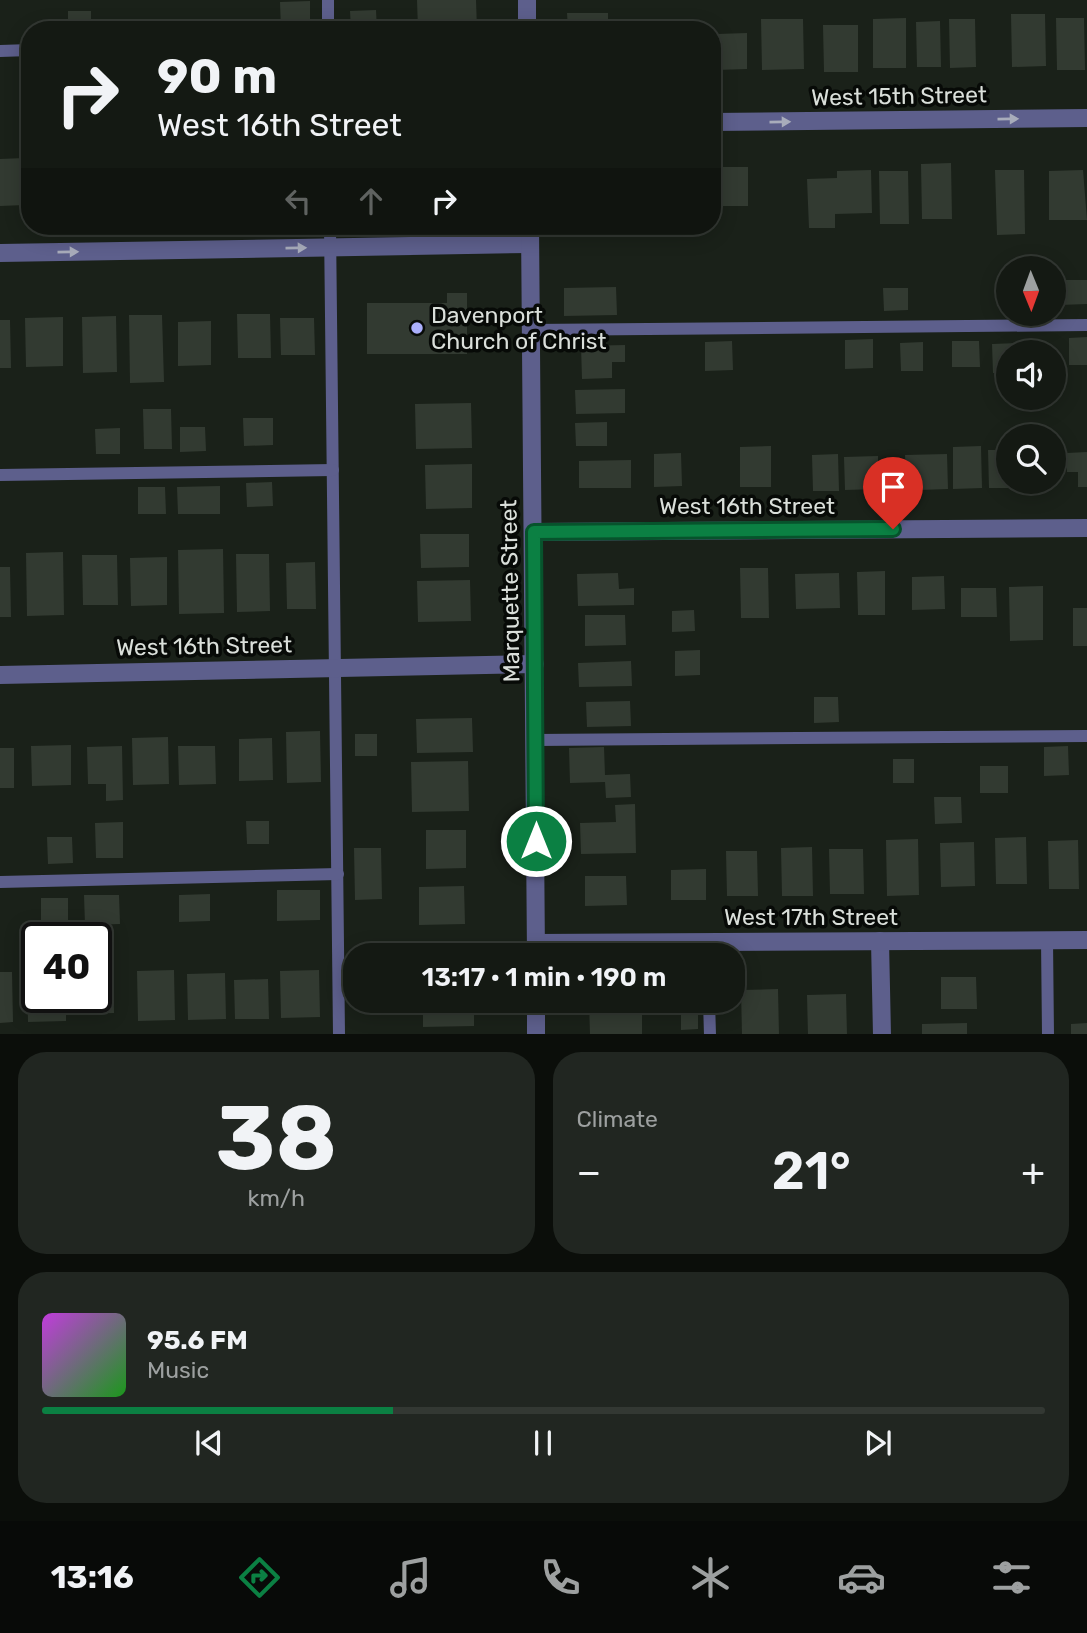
<!DOCTYPE html>
<meta charset="utf-8">
<style>
:root{--surface:#141913;--page:#212621;--text:#f1f3f6;--muted:#9da0a0;--line:#333833;--accent:#0b8043}
body{margin:0;font-family:Rubik,sans-serif;background:var(--page);color:var(--text);height:100vh;display:flex;flex-direction:column;font-size:26px;white-space:nowrap}
*{box-sizing:border-box;margin:0}
p{font-size:23px;color:var(--muted)}
.icon{flex:none;width:38px;height:38px;fill:none;stroke:currentColor;stroke-width:2;stroke-linecap:round;stroke-linejoin:round}
.map{position:relative;height:1034px;overflow:hidden}
.panel{display:flex;flex-direction:column;gap:18px;padding:18px;background:#0b0e0a;flex:1}
.panel>*{flex:none}
.hud{position:absolute;left:21px;top:21px;width:700px;height:214px;border-radius:28px;box-shadow:0 4px 18px #0003,0 0 0 2px var(--line);background:#141913;color:var(--text);overflow:hidden}
.needle{width:46px;rotate:179deg}
.tools{position:absolute;left:996px;top:256px;display:grid;gap:14px}
.tools a{display:grid;place-items:center;width:70px;height:70px;border-radius:50%;background:var(--surface);box-shadow:0 4px 18px #0003,0 0 0 2px var(--line);font-size:35px}
.speed{position:absolute;left:21px;top:922px;display:flex;gap:14px;font-size:35px;font-weight:700;text-align:center}
.speed>*{display:grid;place-content:center;width:91px;height:91px;border-radius:50%;background:var(--surface);box-shadow:0 4px 18px #0003,0 0 0 2px var(--line);line-height:1}
.speed .limit{border:4px solid #111;border-radius:10px;background:#fff;color:#111}
.pin{position:absolute;display:grid;place-items:center;width:60px;height:60px;color:#fff;margin:-72px -30px;border-radius:50% 50% 50% 0;rotate:-45deg;box-shadow:0 0 7px #0007}
.pin .icon{rotate:45deg}
.me{position:absolute;width:77px;margin:-38px;rotate:0deg;stroke-linejoin:round;filter:drop-shadow(0 0 5px #0008)}
.turn{display:flex;align-items:center;gap:24px;height:147px;padding:0 21px;font-size:32px}
.turn .icon{width:91px;height:91px;stroke-width:2.5}
.turn b{display:block;font-size:49px;line-height:60px}
.lanes{display:flex;align-items:center;height:66px;padding:0 21px;background:#0003;justify-content:center;gap:35px;direction:ltr}
.lanes .off{opacity:.35}
.big{font-size:52px;font-weight:600;line-height:1.1}
.panel .card{flex:1;display:flex;flex-direction:column;justify-content:center;gap:10px;min-width:0;padding:0 24px;border-radius:28px;background:var(--page)}
.panel .dial{align-items:center;gap:0}
.dial b{font-size:91px;line-height:1}
.song{display:flex;align-items:center;gap:21px}
.cover{width:84px;height:84px;border-radius:10px;background:linear-gradient(135deg,hsl(290 70% 55%),hsl(120 70% 35%))}
.played{height:7px;border-radius:4px;background:linear-gradient(90deg,var(--accent) 35%,var(--line) 35%)}
.keys{display:flex;justify-content:space-around;direction:ltr}
.heat{display:flex;justify-content:space-between;align-items:center;font-size:38px;direction:ltr}
.panel .tiles{flex:1;display:grid;gap:18px;grid-template-columns:1fr 1fr}
.card:last-child{grid-column:span 2}
.trip{position:absolute;left:343px;top:943px;width:402px;height:70px;border-radius:28px;background:var(--surface);box-shadow:0 4px 18px #0003,0 0 0 2px var(--line);font-weight:600;line-height:70px;text-align:center}
.dock{display:flex;height:112px;justify-content:space-around;align-items:center;background:#080a08;color:var(--muted)}
.dock .icon{width:49px;height:49px}
.dock .selected{color:var(--accent)}
.dock b{font-size:32px;color:var(--text)}
.map>svg:first-child{display:block}
</style>
<div class="map">
<svg width="1087" height="1035" viewBox="0 0 1087 1035">
<rect width="100%" height="100%" fill="#1a2119"/>
<g fill="#323a31">
<polygon points="417,0 476,0 477,29 418,30"/>
<polygon points="310,1 310,30 281,30 280,2"/>
<polygon points="376,10 377,30 351,30 350,11"/>
<rect x="68" y="11" width="23" height="19"/>
<polygon points="567,13 608,13 608,30 568,30"/>
<polygon points="1011,14 1045,14 1046,66 1012,67"/>
<polygon points="906,18 906,68 873,68 873,19"/>
<polygon points="1056,18 1084,18 1085,70 1057,70"/>
<polygon points="761,19 803,19 804,69 762,70"/>
<polygon points="949,19 975,19 976,67 950,68"/>
<polygon points="940,21 941,67 917,67 916,22"/>
<polygon points="823,25 858,25 858,72 824,72"/>
<polygon points="747,33 747,69 717,70 717,34"/>
<polygon points="24,158 25,205 0,206 0,159"/>
<polygon points="951,163 952,219 922,219 921,164"/>
<polygon points="722,167 748,167 748,206 723,206"/>
<polygon points="871,170 872,213 835,214 835,228 809,228 807,179 837,178 837,171"/>
<polygon points="995,170 1024,170 1025,234 997,235"/>
<polygon points="1083,170 1087,220 1049,220 1049,171"/>
<polygon points="879,171 908,171 909,224 880,224"/>
<polygon points="1059,280 1087,280 1087,304 1060,305"/>
<polygon points="616,287 617,315 564,316 564,288"/>
<polygon points="883,288 908,288 908,310 884,311"/>
<polygon points="447,293 467,293 467,354 367,354 367,303 447,303"/>
<polygon points="237,314 270,314 271,358 238,358"/>
<polygon points="129,315 162,315 164,382 130,383"/>
<polygon points="116,316 117,372 83,373 82,317"/>
<polygon points="63,317 63,366 26,367 25,318"/>
<polygon points="280,318 314,318 315,355 281,355"/>
<polygon points="0,320 10,320 11,368 0,368"/>
<polygon points="211,321 211,365 178,366 178,322"/>
<polygon points="1087,337 1087,365 1069,365 1069,338"/>
<polygon points="873,339 873,368 845,369 845,340"/>
<polygon points="732,341 733,370 705,371 705,342"/>
<polygon points="952,341 979,341 980,367 952,367"/>
<polygon points="923,342 923,371 901,371 900,343"/>
<polygon points="1018,343 1018,352 1008,352 1008,373 993,373 992,344"/>
<polygon points="625,345 625,362 612,362 612,378 582,379 581,346"/>
<polygon points="625,389 625,413 576,414 575,390"/>
<polygon points="471,403 472,448 416,449 415,404"/>
<polygon points="143,409 171,409 172,449 144,449"/>
<polygon points="243,418 273,418 273,445 244,446"/>
<polygon points="607,422 607,446 576,446 575,423"/>
<polygon points="180,427 205,427 206,451 180,452"/>
<polygon points="120,428 120,454 96,454 95,429"/>
<polygon points="771,446 771,487 740,487 740,447"/>
<polygon points="981,446 982,488 953,489 953,447"/>
<polygon points="988,450 1008,450 1008,481 1017,481 1017,488 989,488"/>
<polygon points="1087,452 1087,487 1078,487 1078,472 1067,472 1067,453"/>
<polygon points="681,453 682,486 654,487 654,454"/>
<polygon points="838,454 839,491 813,491 812,455"/>
<polygon points="947,454 948,489 919,490 918,476 906,476 905,455"/>
<polygon points="878,456 878,489 845,490 844,457"/>
<polygon points="631,460 631,488 579,488 579,461"/>
<polygon points="472,464 472,508 426,509 425,465"/>
<polygon points="272,482 273,506 247,507 246,483"/>
<polygon points="220,486 220,514 178,514 177,487"/>
<polygon points="138,487 165,487 166,514 138,514"/>
<polygon points="420,534 469,534 469,567 421,568"/>
<polygon points="223,549 224,613 179,614 178,550"/>
<polygon points="63,552 64,615 27,616 26,553"/>
<polygon points="236,554 269,554 270,611 237,612"/>
<polygon points="82,555 117,555 118,605 83,605"/>
<polygon points="167,557 167,605 131,606 130,558"/>
<polygon points="315,562 316,609 287,609 286,563"/>
<polygon points="0,567 10,567 11,617 0,617"/>
<polygon points="740,568 768,568 769,618 741,618"/>
<polygon points="885,571 885,615 858,615 857,572"/>
<polygon points="618,573 619,589 634,588 634,605 578,606 577,574"/>
<polygon points="839,573 840,608 796,609 795,574"/>
<polygon points="944,576 945,609 912,610 912,577"/>
<polygon points="470,580 471,621 418,622 417,581"/>
<polygon points="1043,586 1043,640 1010,641 1009,587"/>
<polygon points="961,588 996,588 997,617 961,617"/>
<rect x="1073" y="608" width="14" height="38"/>
<polygon points="694,610 695,631 672,632 672,611"/>
<polygon points="585,615 625,615 626,645 585,646"/>
<polygon points="700,650 700,675 675,676 675,651"/>
<polygon points="631,661 632,686 579,687 578,663"/>
<polygon points="814,697 838,697 839,722 814,723"/>
<polygon points="630,701 631,726 587,727 586,702"/>
<polygon points="472,718 473,752 417,753 416,719"/>
<polygon points="320,731 321,782 287,783 286,732"/>
<rect x="355" y="734" width="22" height="22"/>
<polygon points="168,737 169,784 133,785 132,738"/>
<polygon points="272,738 273,780 239,781 239,739"/>
<polygon points="71,745 71,785 32,786 31,746"/>
<polygon points="122,746 123,800 106,801 106,784 88,784 87,747"/>
<polygon points="178,746 215,746 216,784 179,785"/>
<polygon points="1068,746 1069,775 1044,776 1044,747"/>
<polygon points="604,747 605,775 630,774 631,797 606,798 605,782 570,783 569,748"/>
<rect x="0" y="748" width="14" height="40"/>
<rect x="893" y="759" width="21" height="24"/>
<polygon points="468,761 469,811 412,812 411,762"/>
<rect x="980" y="766" width="28" height="27"/>
<polygon points="934,797 961,797 962,823 935,824"/>
<polygon points="635,804 636,853 581,854 580,823 616,822 615,805"/>
<polygon points="246,821 269,821 269,844 247,844"/>
<polygon points="123,822 123,858 96,858 95,823"/>
<polygon points="426,830 466,830 466,868 426,869"/>
<polygon points="47,837 72,837 73,863 48,864"/>
<polygon points="1026,837 1027,884 996,884 995,838"/>
<polygon points="918,839 919,895 887,896 886,840"/>
<polygon points="1078,840 1079,889 1049,889 1048,841"/>
<polygon points="974,842 975,886 941,887 940,843"/>
<polygon points="812,847 813,896 782,896 781,848"/>
<polygon points="354,848 381,848 382,899 355,900"/>
<polygon points="829,849 863,849 864,894 830,894"/>
<polygon points="726,851 757,851 758,896 727,896"/>
<polygon points="706,869 706,900 671,900 671,870"/>
<polygon points="585,876 626,876 627,905 585,906"/>
<polygon points="464,886 465,924 419,925 419,887"/>
<polygon points="277,890 320,890 320,920 277,921"/>
<polygon points="210,894 210,921 179,922 179,895"/>
<polygon points="84,895 119,895 120,924 85,925"/>
<polygon points="41,898 68,898 68,924 41,925"/>
<polygon points="471,945 471,956 420,956 420,946"/>
<polygon points="113,968 114,1013 81,1014 81,998 96,998 96,969"/>
<polygon points="174,970 175,1020 138,1021 137,971"/>
<polygon points="319,970 320,1017 281,1018 280,971"/>
<polygon points="0,972 12,972 13,1022 0,1023"/>
<polygon points="225,973 226,1019 188,1020 187,974"/>
<polygon points="37,974 37,998 66,998 66,1021 28,1022 27,975"/>
<polygon points="941,977 976,977 977,1009 941,1009"/>
<polygon points="268,979 269,1019 235,1019 234,980"/>
<polygon points="778,989 779,1035 742,1035 741,990"/>
<polygon points="846,994 847,1035 808,1035 807,995"/>
<polygon points="423,1001 474,1001 474,1026 423,1027"/>
<polygon points="589,1001 642,1001 642,1035 590,1035"/>
<polygon points="681,1001 698,1001 698,1029 681,1030"/>
<polygon points="967,1023 967,1035 922,1035 922,1024"/>
<polygon points="1087,1023 1087,1035 1071,1035 1071,1024"/>
</g>
<g fill="none" stroke-linecap="round" stroke-linejoin="round">
<g stroke="#5d5f8c" stroke-width="12">
<polyline points="328,0 328,30"/>
<polyline points="0,51 30,50"/>
<polyline points="330,226 339,1035"/>
<polyline points="531,330 1087,325"/>
<polyline points="0,475 333,470"/>
<polyline points="535,740 1087,736"/>
<polyline points="0,882 338,874"/>
<polyline points="1047,940 1048,1035"/>
<polyline points="709,1001 710,1035"/>
</g>
<g stroke="#5d5f8c" stroke-width="18">
<polyline points="712,122 1087,118"/>
<polyline points="0,253 530,244"/>
<polyline points="534,532 1087,528"/>
<polyline points="0,675 535,664"/>
<polyline points="880,941 882,1035"/>
<polyline points="536,943 1087,940"/>
</g>
<g stroke="#5d5f8c" stroke-width="18">
<polyline points="527,0 527,30"/>
<polyline points="530,226 536,956"/>
<polyline points="536,1001 536,1035"/>
</g>
</g>
<defs><path id="oneway-solid" d="M-6-.8H1V-3.2L6.5 0L1 3.2V.8H-6Z" transform="scale(1.75)"/></defs>
<g fill="#a8acbb">
<use href="#oneway-solid" transform="translate(1008 119) rotate(-1)"/>
<use href="#oneway-solid" transform="translate(780 122) rotate(-1)"/>
<use href="#oneway-solid" transform="translate(296 248) rotate(-1)"/>
<use href="#oneway-solid" transform="translate(68 252) rotate(-1)"/>
</g>
<g fill="none" stroke-linecap="round" stroke-linejoin="round">
<g stroke="#07532c" stroke-width="18">
<polyline id="route" points="536,841 534,532 893,529"/>
</g>
<use href="#route" stroke="#0b8043" stroke-width="12"/>
</g>
<circle fill="#abaffb" stroke="#070a07" stroke-width="2.5" cx="417" cy="328" r="7"/>
<g text-anchor="middle" dominant-baseline="central" stroke-width="7" stroke-linejoin="round" paint-order="stroke">
<g font-size="23" fill="#dadfda" stroke="#070a07">
<text transform="translate(899 96) rotate(-1)">West 15th Street</text>
<text x="747" y="506">West 16th Street</text>
<text transform="translate(510 591) rotate(-91)">Marquette Street</text>
<text transform="translate(204 646) rotate(-1)">West 16th Street</text>
<text x="811" y="917">West 17th Street</text>
</g>
<g font-size="23" fill="#dadfda" stroke="#070a07" text-anchor="start">
<text x="431" y="315">Davenport<tspan x="431" dy="26">Church of Christ</tspan></text>
</g>
</g>
</svg>
<div class="tools">
<a><svg class="needle" viewBox="-14 -14 28 28"><path d="M0-13l5 13h-10z" fill="#e53935"/><path d="M0 13l5-13h-10z" fill="#9da0a0"/></svg></a>
<a><svg class="icon" aria-label="sound" viewBox="0 0 24 24"><path d="M4 9h4l5-4v14l-5-4H4zM17 9q2 3 0 6"/></svg></a>
<a><svg class="icon" aria-label="search" viewBox="0 0 24 24"><circle cx="10" cy="10" r="6"/><path d="M15 15l6 6"/></svg></a>
</div>
<div class="speed"><div class="limit">40</div></div>
<div class="pin" style="left:893px;top:529px;background:#d93025"><svg class="icon" aria-label="arrive" viewBox="0 0 24 24"><path d="M6 21V4h12l-3 4 3 4H6"/></svg></div>
<svg class="me" style="left:536px;top:841px" viewBox="-20 -20 40 40"><circle r="17" fill="#0b8043" stroke="#fff" stroke-width="3"/><path d="M0-11L8 9 0 5-8 9z" fill="#fff"/></svg>
<div class="trip">13:17 · 1 min · 190 m</div>
<div class="hud">
<div class="turn"><svg class="icon" aria-label="right" viewBox="0 0 24 24"><path d="M7 20v-9h11M14 6l5 5-5 5"/></svg><div><b>90 m</b>West 16th Street</div></div>
<div class="lanes"><svg class="icon off" aria-label="left" viewBox="0 0 24 24"><path d="M17 20v-9H6M10 6l-5 5 5 5"/></svg><svg class="icon off" aria-label="ahead" viewBox="0 0 24 24"><path d="M12 20V5M6 11l6-6 6 6"/></svg><svg class="icon" aria-label="right" viewBox="0 0 24 24"><path d="M7 20v-9h11M14 6l5 5-5 5"/></svg></div>
</div>
</div>
<section class="panel">
<div class="tiles">
<div class="card dial"><b>38</b><p>km/h</p></div>
<div class="card"><p>Climate</p>
<div class="heat"><a>−</a><b class="big">21°</b><a>+</a></div>
</div>
<div class="card">
<div class="song"><i class="cover"></i><div><b>95.6 FM</b><p>Music</p></div></div>
<div class="played"></div>
<div class="keys"><svg class="icon" aria-label="previous" viewBox="0 0 24 24"><path d="M18 5L8 12l10 7zM5 5v14"/></svg><svg class="icon" aria-label="pause" viewBox="0 0 24 24"><path d="M8 5v14M16 5v14"/></svg><svg class="icon" aria-label="next" viewBox="0 0 24 24"><path d="M6 5l10 7-10 7zM19 5v14"/></svg></div>
</div>
</div>
</section>
<nav class="dock">
<b>13:16</b>
<svg class="icon selected" aria-label="directions" viewBox="0 0 24 24"><path d="M12 3l9 9-9 9-9-9zM9 14v-3h6M13 9l2 2-2 2"/></svg>
<svg class="icon" aria-label="music" viewBox="0 0 24 24"><path d="M9 18V5l10-2v13"/><circle cx="6" cy="18" r="3"/><circle cx="16" cy="16" r="3"/></svg>
<svg class="icon" aria-label="phone" viewBox="0 0 24 24"><path d="M5 4h4l2 5-3 2q2 4 5 5l2-3 5 2v4C11 20 4 13 5 4z"/></svg>
<svg class="icon" aria-label="climate" viewBox="0 0 24 24"><path d="M12 3v18M4 7l16 10M4 17L20 7"/></svg>
<svg class="icon" aria-label="car" viewBox="0 0 24 24"><path d="M5 17H2v-5l4-1 3-4h7l3 4 3 1v5h-3M9 17h6M6 11h13"/><circle cx="7" cy="17" r="2"/><circle cx="17" cy="17" r="2"/></svg>
<svg class="icon" aria-label="filters" viewBox="0 0 24 24"><path d="M4 7h16M4 17h16"/><circle cx="9" cy="7" r="2"/><circle cx="15" cy="17" r="2"/></svg>
</nav>
